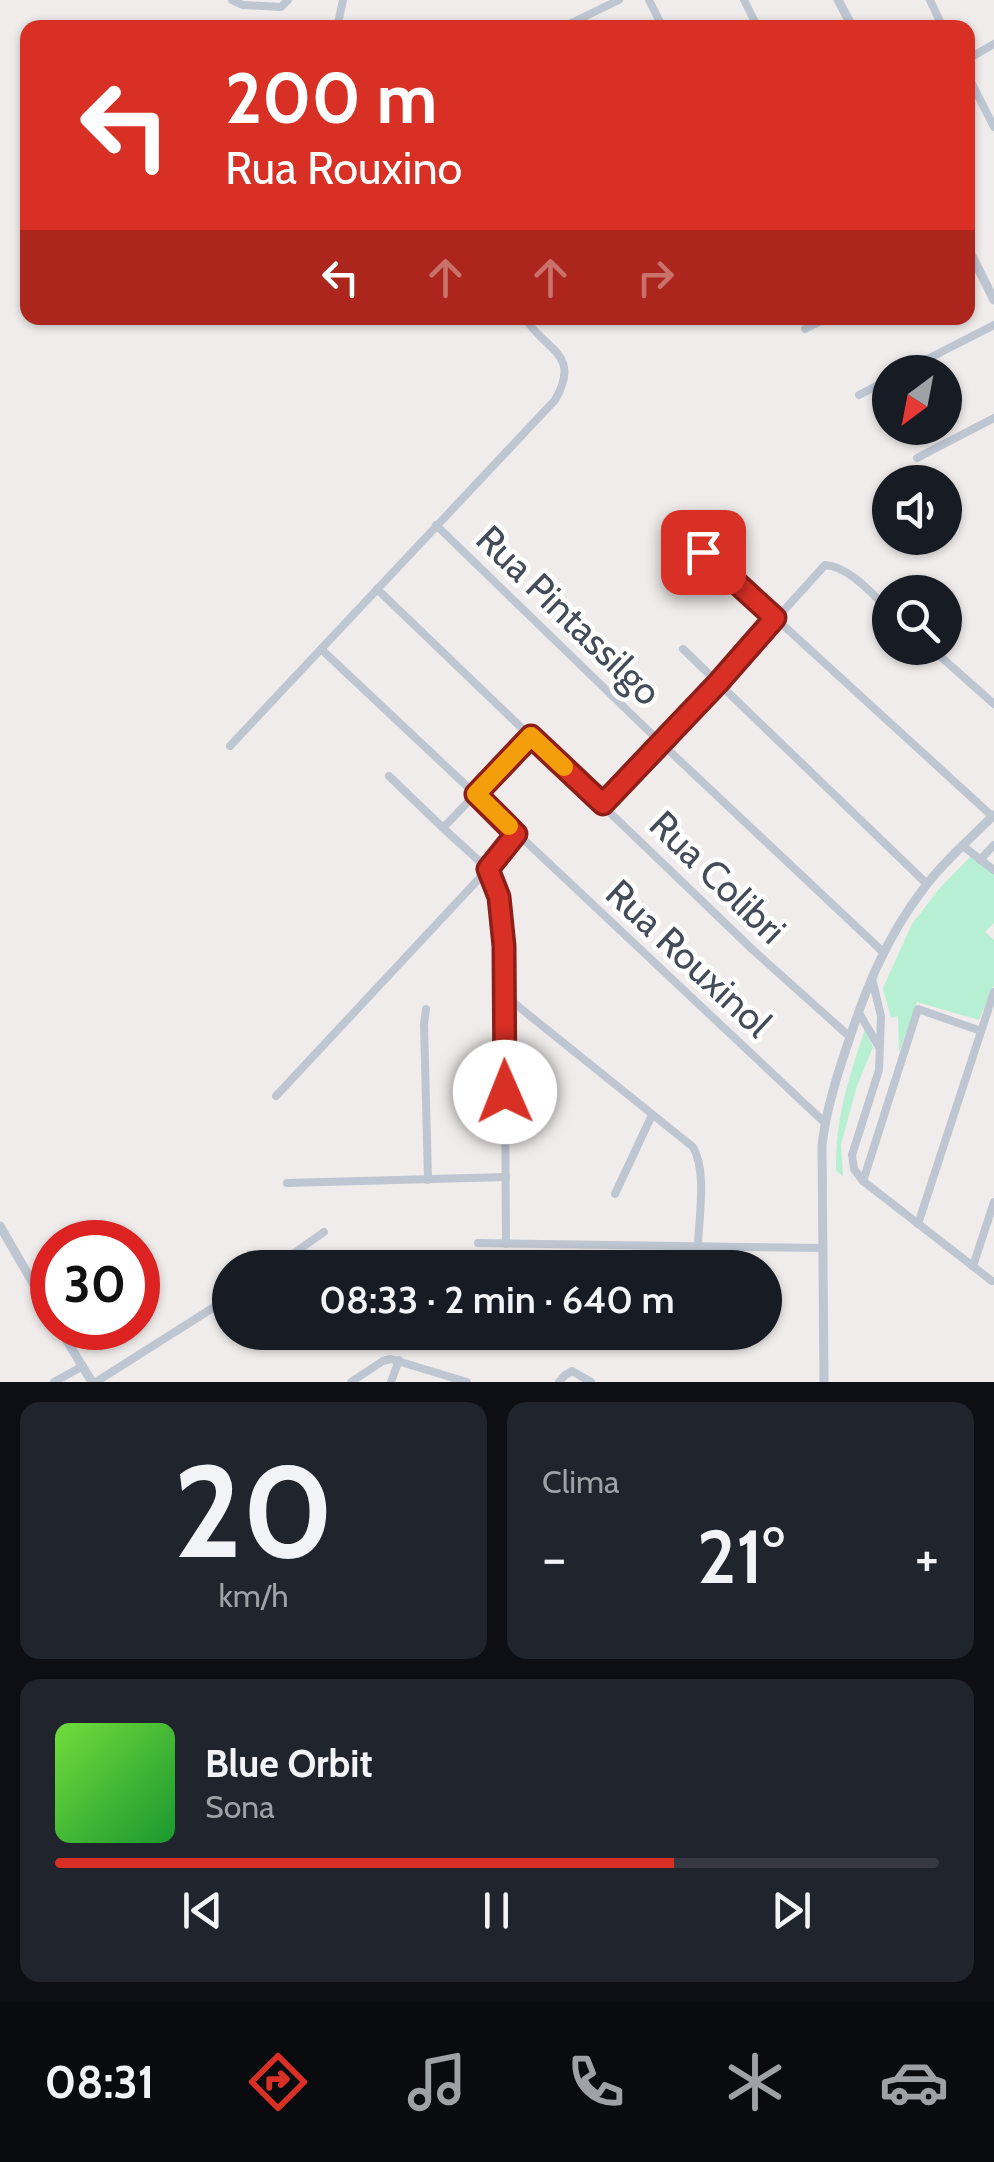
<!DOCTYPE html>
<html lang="pt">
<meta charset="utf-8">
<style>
:root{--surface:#171b24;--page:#20242c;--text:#f1f3f6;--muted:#9ea1a6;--line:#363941;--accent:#d93025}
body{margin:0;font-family:Cabin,sans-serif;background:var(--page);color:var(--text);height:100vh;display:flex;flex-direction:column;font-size:38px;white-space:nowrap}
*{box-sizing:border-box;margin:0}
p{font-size:32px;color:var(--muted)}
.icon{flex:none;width:55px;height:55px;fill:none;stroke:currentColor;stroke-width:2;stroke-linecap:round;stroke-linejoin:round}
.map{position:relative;height:1382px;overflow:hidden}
.details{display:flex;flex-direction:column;gap:20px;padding:20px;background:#0d0f14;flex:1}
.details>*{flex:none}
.guide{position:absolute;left:20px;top:20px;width:955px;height:305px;border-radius:20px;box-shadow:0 2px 8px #0004;background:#d93025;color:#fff;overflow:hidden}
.needle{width:65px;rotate:212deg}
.tools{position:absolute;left:872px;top:355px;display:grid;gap:20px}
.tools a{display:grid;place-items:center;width:90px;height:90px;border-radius:50%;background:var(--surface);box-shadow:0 2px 8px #0004;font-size:50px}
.speed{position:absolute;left:30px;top:1220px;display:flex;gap:20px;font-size:50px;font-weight:700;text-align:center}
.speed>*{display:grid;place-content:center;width:130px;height:130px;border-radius:50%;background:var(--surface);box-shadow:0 2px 8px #0004;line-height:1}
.speed .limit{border:15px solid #d22;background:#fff;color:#111}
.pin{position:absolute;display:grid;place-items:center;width:85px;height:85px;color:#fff;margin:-42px;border-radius:20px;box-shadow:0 5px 15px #0006}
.me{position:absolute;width:110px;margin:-55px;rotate:359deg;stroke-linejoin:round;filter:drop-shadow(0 0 8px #0008)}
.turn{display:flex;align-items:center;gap:35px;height:210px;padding:0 40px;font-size:45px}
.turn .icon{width:130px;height:130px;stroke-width:2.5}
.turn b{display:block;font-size:70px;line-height:85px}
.lanes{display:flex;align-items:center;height:95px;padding:0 40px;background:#0003;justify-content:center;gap:50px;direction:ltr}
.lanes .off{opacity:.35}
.big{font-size:75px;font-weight:600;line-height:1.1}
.details .widget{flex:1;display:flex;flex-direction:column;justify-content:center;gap:15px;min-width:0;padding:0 35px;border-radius:20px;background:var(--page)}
.details .dial{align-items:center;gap:0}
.dial b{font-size:130px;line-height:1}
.song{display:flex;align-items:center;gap:30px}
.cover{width:120px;height:120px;border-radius:15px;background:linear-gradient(135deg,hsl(100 70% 55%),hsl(130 70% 35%))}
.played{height:10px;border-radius:5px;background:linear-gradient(90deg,var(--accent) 70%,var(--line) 70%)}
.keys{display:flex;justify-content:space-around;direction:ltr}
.heat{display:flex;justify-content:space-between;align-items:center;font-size:55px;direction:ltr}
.details .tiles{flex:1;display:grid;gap:20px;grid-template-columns:1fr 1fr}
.widget:last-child{grid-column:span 2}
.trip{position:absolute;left:212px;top:1250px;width:570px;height:100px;border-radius:50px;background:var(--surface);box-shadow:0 2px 8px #0004;font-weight:600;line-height:100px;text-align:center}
.tab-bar{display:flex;height:160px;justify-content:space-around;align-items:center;background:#090b0e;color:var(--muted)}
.tab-bar .icon{width:70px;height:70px}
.tab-bar .active{color:var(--accent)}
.tab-bar b{font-size:45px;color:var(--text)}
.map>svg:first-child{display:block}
</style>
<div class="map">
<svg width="994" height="1382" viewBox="0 0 994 1382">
<rect width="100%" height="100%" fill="#efeceb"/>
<g fill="#b7efd3">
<polygon points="972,855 994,874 994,923 985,932 994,940 994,985 979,1020 917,1002 899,1053 898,1016 891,1018 883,988 912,924 939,889"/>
<path d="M865 1029 873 1047 857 1086 841 1144 843 1177 836 1170C836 1114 848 1081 865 1029Z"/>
</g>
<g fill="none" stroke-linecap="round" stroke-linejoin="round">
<g stroke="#bec6d2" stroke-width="8">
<polyline points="232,0 243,5 281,7 288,0"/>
<polyline points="649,0 663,28"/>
<polyline points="744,0 758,28"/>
<polyline points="930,0 943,28"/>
<polyline points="337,28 343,0"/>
<polyline points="561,28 619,0"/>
<polyline points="968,59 994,44"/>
<polyline points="968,76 994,127"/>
<polyline points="805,329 827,318"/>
<polyline points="902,372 994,325"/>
<polyline points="859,395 890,379"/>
<polyline points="917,458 994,418"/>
<polyline points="436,525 661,743 882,951"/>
<polyline points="679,530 992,816"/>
<polyline points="377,589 753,950 850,1037"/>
<polyline points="931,648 994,704"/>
<polyline points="321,649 824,1122"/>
<polyline points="683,649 927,884"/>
<path d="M230 746 555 400C582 353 545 351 525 318"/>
<polyline points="389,776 443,828"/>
<path d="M603 804 718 683 825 565C850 567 872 594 890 611"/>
<polyline points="963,846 994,870"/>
<polyline points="980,860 994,845"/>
<path d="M504 995 693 1147C707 1171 699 1216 698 1245"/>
<polyline points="426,1009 424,1024 428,1180"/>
<polyline points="859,1013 879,1047"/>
<polyline points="981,1031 918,1009 863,1181 992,1281"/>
<polyline points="276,1096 488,869 516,834"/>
<polyline points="863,1181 854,1169 852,1155 879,1070 881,1016 872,979"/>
<polyline points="287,1183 506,1177"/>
<polyline points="615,1194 652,1115"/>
<polyline points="918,1224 994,992"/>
<polyline points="478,1243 822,1248"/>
<polyline points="506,1244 504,946 499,897 488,869 443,828 531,736"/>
<polyline points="973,1266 994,1202"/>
<polyline points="273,1268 324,1232"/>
<polyline points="54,1382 83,1366"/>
<polyline points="96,1382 230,1297"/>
<polyline points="351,1382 383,1361 391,1359 467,1382"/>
<polyline points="391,1382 399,1360"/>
<polyline points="559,1382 564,1376 572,1371 591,1382"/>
</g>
<g stroke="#bec6d2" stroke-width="9">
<polyline points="838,0 853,28"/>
<polyline points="968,248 994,300"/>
<polyline points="0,1226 52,1316"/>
<polyline points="59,1328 92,1382"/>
<path d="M824 1382 822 1146C825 1115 834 1085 844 1055 864 993 884 940 924 888 944 861 971 838 994 815"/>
</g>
</g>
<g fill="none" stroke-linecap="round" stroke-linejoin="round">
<g stroke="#8d1f18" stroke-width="25">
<polyline id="route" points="505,1092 504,946 499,897 488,869 516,834 476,794 531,736 603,804 718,683 775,618 703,552"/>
</g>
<use href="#route" stroke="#d93025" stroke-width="18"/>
<polyline stroke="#f59e0b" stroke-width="18" points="509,826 476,794 531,736 564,767"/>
</g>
<g text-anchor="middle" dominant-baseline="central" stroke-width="9" stroke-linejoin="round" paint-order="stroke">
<g font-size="38" fill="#444c59" stroke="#fff">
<text transform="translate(569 615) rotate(44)">Rua Pintassilgo</text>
<text transform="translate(718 877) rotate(44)">Rua Colibri</text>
<text transform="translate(689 958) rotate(43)">Rua Rouxinol</text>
</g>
</g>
</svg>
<div class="tools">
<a><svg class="needle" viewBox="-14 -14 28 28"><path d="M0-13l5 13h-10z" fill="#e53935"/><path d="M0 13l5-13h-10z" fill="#9ea1a6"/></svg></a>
<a><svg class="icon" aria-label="sound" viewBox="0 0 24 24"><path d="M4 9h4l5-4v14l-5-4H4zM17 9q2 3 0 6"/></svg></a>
<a><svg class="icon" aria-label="search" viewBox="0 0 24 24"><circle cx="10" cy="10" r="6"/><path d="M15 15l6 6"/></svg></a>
</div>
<div class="speed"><div class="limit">30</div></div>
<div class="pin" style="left:703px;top:552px;background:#d93025"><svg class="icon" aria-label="arrive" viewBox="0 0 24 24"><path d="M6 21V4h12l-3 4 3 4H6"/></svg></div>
<svg class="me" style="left:505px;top:1092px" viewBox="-20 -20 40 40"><circle r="19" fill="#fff"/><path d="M0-13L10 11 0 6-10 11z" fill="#d93025"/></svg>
<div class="trip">08:33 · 2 min · 640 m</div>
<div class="guide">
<div class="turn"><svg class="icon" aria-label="left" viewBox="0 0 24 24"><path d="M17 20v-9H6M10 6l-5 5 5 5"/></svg><div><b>200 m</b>Rua Rouxino</div></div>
<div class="lanes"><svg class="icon" aria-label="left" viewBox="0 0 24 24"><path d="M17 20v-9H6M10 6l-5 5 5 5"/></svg><svg class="icon off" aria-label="ahead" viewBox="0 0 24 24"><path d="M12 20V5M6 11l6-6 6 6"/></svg><svg class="icon off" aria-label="ahead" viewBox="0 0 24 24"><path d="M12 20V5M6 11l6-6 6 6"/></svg><svg class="icon off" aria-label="right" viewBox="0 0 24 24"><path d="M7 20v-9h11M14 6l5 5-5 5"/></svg></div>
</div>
</div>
<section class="details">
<div class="tiles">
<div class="widget dial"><b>20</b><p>km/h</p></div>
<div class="widget"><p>Clima</p>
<div class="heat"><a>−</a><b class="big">21°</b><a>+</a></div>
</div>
<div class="widget">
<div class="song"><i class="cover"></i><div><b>Blue Orbit</b><p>Sona</p></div></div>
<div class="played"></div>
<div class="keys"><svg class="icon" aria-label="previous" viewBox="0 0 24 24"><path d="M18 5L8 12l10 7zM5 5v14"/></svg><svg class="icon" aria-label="pause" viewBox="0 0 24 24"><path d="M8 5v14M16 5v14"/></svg><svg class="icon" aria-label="next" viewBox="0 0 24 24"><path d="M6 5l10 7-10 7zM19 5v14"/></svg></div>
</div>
</div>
</section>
<nav class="tab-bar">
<b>08:31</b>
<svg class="icon active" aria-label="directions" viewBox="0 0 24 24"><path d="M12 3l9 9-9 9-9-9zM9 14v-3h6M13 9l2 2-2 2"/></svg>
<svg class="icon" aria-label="music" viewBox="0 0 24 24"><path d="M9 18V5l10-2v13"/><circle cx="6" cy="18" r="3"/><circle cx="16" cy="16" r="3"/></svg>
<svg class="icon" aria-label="phone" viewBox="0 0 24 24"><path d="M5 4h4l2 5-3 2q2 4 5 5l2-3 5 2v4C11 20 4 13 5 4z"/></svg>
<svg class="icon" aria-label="climate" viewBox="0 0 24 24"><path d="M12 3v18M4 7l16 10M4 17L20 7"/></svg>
<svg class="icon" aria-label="car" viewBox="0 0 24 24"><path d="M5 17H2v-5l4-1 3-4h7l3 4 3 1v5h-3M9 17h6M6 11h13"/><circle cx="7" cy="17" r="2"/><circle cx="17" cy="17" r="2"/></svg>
</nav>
